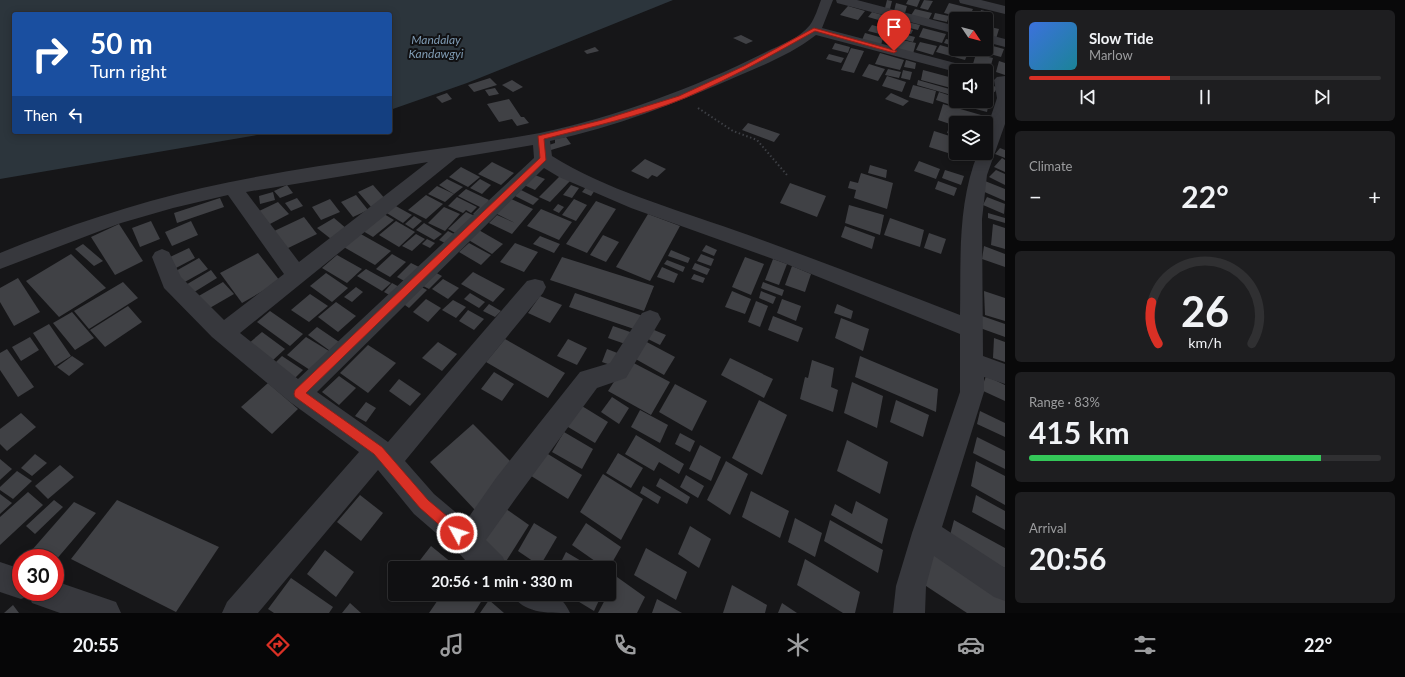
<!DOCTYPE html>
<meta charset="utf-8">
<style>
:root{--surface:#101012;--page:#1e1e20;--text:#f1f3f6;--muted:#9c9d9f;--line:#303032;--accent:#d93025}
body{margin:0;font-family:Lato,sans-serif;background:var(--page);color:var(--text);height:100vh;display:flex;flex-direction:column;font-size:15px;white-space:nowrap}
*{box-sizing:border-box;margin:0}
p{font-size:13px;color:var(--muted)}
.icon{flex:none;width:22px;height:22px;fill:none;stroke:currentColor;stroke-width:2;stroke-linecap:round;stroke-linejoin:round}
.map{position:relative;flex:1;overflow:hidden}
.panel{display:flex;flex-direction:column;gap:10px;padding:10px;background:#09090a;width:400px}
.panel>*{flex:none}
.guide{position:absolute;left:12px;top:12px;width:380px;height:122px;border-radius:4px;box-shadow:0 2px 10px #0003,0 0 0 1px var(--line);background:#1a4fa0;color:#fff;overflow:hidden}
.needle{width:26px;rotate:125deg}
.fabs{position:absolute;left:949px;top:12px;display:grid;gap:8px}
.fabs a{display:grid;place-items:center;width:44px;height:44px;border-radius:4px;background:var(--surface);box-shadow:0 2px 10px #0003,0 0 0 1px var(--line);font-size:20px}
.speed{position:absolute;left:12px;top:549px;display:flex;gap:8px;font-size:20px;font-weight:700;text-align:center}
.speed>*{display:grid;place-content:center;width:52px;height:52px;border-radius:50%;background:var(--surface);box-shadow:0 2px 10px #0003,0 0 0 1px var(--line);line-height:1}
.speed .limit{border:6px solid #d22;background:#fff;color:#111}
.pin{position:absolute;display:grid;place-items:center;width:34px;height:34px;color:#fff;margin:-41px -17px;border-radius:50% 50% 50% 0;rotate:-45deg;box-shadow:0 0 4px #0007}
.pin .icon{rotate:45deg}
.me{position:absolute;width:44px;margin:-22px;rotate:310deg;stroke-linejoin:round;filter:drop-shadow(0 0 3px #0008)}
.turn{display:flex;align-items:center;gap:14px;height:84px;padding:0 12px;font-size:18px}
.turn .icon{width:52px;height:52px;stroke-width:2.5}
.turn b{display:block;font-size:28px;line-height:34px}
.then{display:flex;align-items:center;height:38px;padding:0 12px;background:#0003;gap:8px;font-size:15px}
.big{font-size:30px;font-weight:700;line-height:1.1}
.panel .widget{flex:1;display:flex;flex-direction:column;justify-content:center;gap:6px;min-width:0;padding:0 14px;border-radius:6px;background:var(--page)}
.panel .dial{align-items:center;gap:0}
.dial svg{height:104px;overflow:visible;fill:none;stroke:var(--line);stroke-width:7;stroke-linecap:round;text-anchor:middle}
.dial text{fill:var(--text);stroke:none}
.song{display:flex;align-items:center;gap:12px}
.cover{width:48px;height:48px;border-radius:6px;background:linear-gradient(135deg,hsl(220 70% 55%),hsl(190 70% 35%))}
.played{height:4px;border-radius:2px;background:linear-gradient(90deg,var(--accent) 40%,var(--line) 40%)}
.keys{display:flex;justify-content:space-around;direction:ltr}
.heat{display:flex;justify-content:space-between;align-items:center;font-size:22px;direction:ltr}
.charge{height:6px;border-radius:3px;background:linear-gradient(90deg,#34c759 83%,var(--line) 0)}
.trip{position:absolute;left:388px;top:561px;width:228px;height:40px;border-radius:4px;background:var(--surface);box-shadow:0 2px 10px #0003,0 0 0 1px var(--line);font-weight:700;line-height:40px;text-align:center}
.tabs{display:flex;height:64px;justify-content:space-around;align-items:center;background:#060607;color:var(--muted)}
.tabs .icon{width:28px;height:28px}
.tabs .current{color:var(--accent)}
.tabs b{font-size:18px;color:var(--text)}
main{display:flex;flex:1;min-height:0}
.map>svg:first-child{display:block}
</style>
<main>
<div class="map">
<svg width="1005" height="613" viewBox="0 0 1005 613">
<rect width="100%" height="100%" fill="#161618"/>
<polygon fill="#2c353c" points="0,0 673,0 467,83 390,110 390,14 14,14 14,132 275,132 0,179"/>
<g fill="#404145">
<polygon points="887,0 892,1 890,9 885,8"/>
<polygon points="908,0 920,0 917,7 906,4"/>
<polygon points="924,0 933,1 928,10 920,8"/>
<polygon points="896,3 907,6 905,13 894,11"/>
<polygon points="949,3 973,9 968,19 944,13"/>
<polygon points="848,6 865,11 858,20 840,15"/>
<polygon points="915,9 932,13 928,21 910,17"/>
<polygon points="981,10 993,13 990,25 986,24 986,19 978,19"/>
<polygon points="872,12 886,16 882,21 868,17"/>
<polygon points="935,13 949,16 947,22 933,19"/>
<polygon points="951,17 959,18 956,19 956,24 949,22"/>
<polygon points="908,22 920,25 918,30 905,27"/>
<polygon points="888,23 913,30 911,34 885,27"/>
<polygon points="872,25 887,29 884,35 868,31"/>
<polygon points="986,26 999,29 996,39 986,37"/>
<polygon points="923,28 946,34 942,43 919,37"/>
<polygon points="892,31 915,37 913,42 891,36"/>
<polygon points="865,33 883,38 881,45 862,40"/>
<polygon points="741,35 753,41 746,44 733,38"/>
<polygon points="894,38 916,43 913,54 891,48"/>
<polygon points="946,39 956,41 956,47 944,43"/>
<polygon points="920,42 937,46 933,55 916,50"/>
<polygon points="835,43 850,47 848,53 832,49"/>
<polygon points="986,43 990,45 987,53 973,49 986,49"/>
<polygon points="940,45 968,53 965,60 936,52"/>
<polygon points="993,46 1004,49 1001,57 990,54"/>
<polygon points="595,47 599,51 587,54 584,51"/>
<polygon points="851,48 864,51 854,73 841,70"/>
<polygon points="880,53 904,60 900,70 875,64"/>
<polygon points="829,54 844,58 841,63 826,59"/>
<polygon points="976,54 993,58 989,72 972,67"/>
<polygon points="906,60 916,63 915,69 904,67"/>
<polygon points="999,61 1005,63 1005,75 996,72"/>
<polygon points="869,64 885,69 878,81 862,76"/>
<polygon points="888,69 901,72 899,78 885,75"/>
<polygon points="903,70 912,72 910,80 901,78"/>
<polygon points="923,70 953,78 951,88 921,80"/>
<polygon points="887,76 906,82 902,92 882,86"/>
<polygon points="490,78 497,85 474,92 468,85"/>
<polygon points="512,80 523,87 513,92 502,85"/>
<polygon points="918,80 953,90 951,95 917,85"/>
<polygon points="986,84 997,87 995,92 986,90"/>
<polygon points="913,85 936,91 933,104 909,97"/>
<polygon points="495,88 499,94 489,96 485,90"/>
<polygon points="939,92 951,96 948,104 936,100"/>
<polygon points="447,93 452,99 442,103 436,97"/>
<polygon points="891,93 909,101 903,106 885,99"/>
<polygon points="986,93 991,94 987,112 957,104 958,101 986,101"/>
<polygon points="509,99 521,117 524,117 529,123 517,126 512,119 499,122 487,104"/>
<polygon points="943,104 988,117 987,123 956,123 956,126 938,120"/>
<polygon points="748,123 780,134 774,142 742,130"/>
<polygon points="950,124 956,126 956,136 947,133"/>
<polygon points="934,131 956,138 956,153 969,153 967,159 929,147"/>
<polygon points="566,137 571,144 551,150 549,145 555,143 555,139"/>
<polygon points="1000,148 1005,150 1005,158 995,154"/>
<polygon points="1002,158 1005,160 1005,172 994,167"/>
<polygon points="645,159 666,169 657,177 652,175 648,179 631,171"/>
<polygon points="919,161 940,169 936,179 914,171"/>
<polygon points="492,162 514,173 501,185 478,174"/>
<polygon points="870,165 887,170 886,178 868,173"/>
<polygon points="461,167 480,177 468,187 449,177"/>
<polygon points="945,170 964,176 961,185 942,178"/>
<polygon points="996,170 1005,174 1005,185 989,177"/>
<polygon points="861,173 893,183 887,209 854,198 856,190 848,188 850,181 858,183"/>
<polygon points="535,175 545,179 535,190 524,185"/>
<polygon points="560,176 570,181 550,202 539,197"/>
<polygon points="447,179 463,187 454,194 439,185"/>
<polygon points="480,179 491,185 482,194 470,188"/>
<polygon points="938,181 957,188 954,196 935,189"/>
<polygon points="985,181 1005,189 1005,201 980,190"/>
<polygon points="790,183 826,196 817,217 780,203"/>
<polygon points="287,185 293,193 280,198 274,191"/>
<polygon points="373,185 387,201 372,208 358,192"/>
<polygon points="571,185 579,188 572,198 563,195"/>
<polygon points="437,186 454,194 445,202 428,194"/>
<polygon points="586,187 595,190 591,196 582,192"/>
<polygon points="466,189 489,200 479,217 473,214 480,207 458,196"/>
<polygon points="521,190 539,199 533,205 515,196"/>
<polygon points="273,192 275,200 260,204 259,196"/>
<polygon points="356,195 368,210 353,217 341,202"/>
<polygon points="426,195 443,204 426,219 408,210"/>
<polygon points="457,197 477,207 471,213 466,210 463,213 448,206"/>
<polygon points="507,197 533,209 512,234 489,223 497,215 515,223 493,212"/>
<polygon points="987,197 1005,204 1004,214 983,205"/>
<polygon points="220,198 224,207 177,223 174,213"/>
<polygon points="297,198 303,206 291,211 285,203"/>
<polygon points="330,199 340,212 321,220 312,207"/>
<polygon points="574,199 587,205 576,221 562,215"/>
<polygon points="596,201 616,209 587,253 566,244"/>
<polygon points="278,202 289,214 268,225 257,212"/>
<polygon points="558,204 564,207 559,213 553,210"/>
<polygon points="394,205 412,215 403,223 385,212"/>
<polygon points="849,205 884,215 880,235 845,223"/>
<polygon points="444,207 460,214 445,231 428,223"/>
<polygon points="541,209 572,222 559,240 527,226"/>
<polygon points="466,212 477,217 459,235 448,229"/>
<polygon points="988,213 1005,218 1005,223 988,218"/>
<polygon points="384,214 394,220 373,237 363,231"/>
<polygon points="648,214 680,226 650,281 616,267"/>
<polygon points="414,216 422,221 413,229 405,224"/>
<polygon points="304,217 317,234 282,251 270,233"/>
<polygon points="334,218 347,229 331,239 317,228"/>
<polygon points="890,218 924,230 920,247 884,235"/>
<polygon points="151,221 160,239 140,247 132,228"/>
<polygon points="191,221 198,235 172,246 165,232"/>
<polygon points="396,221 415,232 399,247 379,235"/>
<polygon points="424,223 442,234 434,240 416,230"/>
<polygon points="119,224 143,261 115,275 91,237"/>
<polygon points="993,224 1005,228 1005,249 991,245"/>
<polygon points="845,226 875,237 872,249 841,237"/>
<polygon points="477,229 503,244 492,254 467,239"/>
<polygon points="448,231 454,234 445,243 439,240"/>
<polygon points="359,233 391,251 375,265 342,246"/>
<polygon points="929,233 946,239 941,254 924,248"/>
<polygon points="416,234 425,239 412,251 402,246"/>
<polygon points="603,235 619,242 606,262 590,255"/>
<polygon points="540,236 560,244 554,253 533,244"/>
<polygon points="427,239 435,243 430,248 422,244"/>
<polygon points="469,243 491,255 481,265 459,252"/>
<polygon points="515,243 538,252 524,272 500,262"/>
<polygon points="83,244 103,261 94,266 75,249"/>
<polygon points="706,245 717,250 714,256 702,251"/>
<polygon points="984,246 1005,254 1005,267 982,259"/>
<polygon points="189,248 195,258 176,268 170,257"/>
<polygon points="671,250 690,258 688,263 668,256"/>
<polygon points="258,253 280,281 242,303 220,273"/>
<polygon points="71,254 106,288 59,317 26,281"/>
<polygon points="392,254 406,262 390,277 376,269"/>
<polygon points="701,254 714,259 711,266 697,261"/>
<polygon points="337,255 362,269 347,283 322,268"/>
<polygon points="562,257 654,286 644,311 550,280"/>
<polygon points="745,257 764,264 751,295 732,287"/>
<polygon points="199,258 208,269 183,283 174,272"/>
<polygon points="773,259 787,264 779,285 765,280"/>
<polygon points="667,260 685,267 683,272 664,264"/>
<polygon points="411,263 423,269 408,283 397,277"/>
<polygon points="695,263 710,269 707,275 692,269"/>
<polygon points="792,266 811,274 805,292 785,285"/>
<polygon points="662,267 678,274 674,283 657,277"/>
<polygon points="366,269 391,283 382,291 357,276"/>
<polygon points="211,270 217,278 191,294 184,286"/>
<polygon points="431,270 442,276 429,289 417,283"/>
<polygon points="473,272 505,289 493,302 461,284"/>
<polygon points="326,273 348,288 332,302 310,286"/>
<polygon points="694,274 705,278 703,283 691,279"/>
<polygon points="18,278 40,312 14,326 0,302 0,288"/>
<polygon points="443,279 459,288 448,299 432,289"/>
<polygon points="123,282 138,298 89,329 74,311"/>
<polygon points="223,282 234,294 208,309 197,297"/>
<polygon points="763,282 784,290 782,296 761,288"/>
<polygon points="392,283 401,288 393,297 384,292"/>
<polygon points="416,284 427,290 409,308 398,300"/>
<polygon points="356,287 363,292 352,302 344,297"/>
<polygon points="732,291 751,299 745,314 725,307"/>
<polygon points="761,291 776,297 773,304 759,298"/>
<polygon points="984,291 1005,298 1005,321 985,315"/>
<polygon points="470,293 485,302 479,308 464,299"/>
<polygon points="575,293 643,316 637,330 569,307"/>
<polygon points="310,294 328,306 309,322 291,310"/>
<polygon points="540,296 562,305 550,323 528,313"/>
<polygon points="426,299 441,308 428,322 413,312"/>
<polygon points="782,299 801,306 796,321 777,313"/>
<polygon points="453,300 466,307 456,318 442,310"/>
<polygon points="756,301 768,306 760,327 748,322"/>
<polygon points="336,302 356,316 338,332 318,317"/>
<polygon points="489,304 501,311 495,317 483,311"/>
<polygon points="837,304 853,311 851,319 834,313"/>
<polygon points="128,306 142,322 105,347 90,330"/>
<polygon points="468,310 484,319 474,330 459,321"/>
<polygon points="270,311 303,334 290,346 257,322"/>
<polygon points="72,312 94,338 75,350 53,323"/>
<polygon points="773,316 803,328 798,342 768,330"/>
<polygon points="982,316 1005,324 1005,337 980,328"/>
<polygon points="841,318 869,329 863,351 835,338"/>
<polygon points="49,324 71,356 55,366 33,333"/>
<polygon points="613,326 633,333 628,345 608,338"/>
<polygon points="317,327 342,344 333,353 308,335"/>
<polygon points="647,327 666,335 660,345 642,336"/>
<polygon points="262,332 285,349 272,361 248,344"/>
<polygon points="30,337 39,350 21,361 12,347"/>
<polygon points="306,337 329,351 310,370 287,355"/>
<polygon points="994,338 1005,342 1005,362 993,358"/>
<polygon points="505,339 565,373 548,398 486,362"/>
<polygon points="568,339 587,348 577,365 557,356"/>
<polygon points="643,340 675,357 664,375 632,357"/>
<polygon points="438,342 457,354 442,371 422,358"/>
<polygon points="368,345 396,363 368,393 340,373"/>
<polygon points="7,349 34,387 18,397 0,370 0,353"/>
<polygon points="607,349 620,354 616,367 602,362"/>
<polygon points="72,356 84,364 69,376 57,367"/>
<polygon points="282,356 303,370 295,378 274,364"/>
<polygon points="860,356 938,389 936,412 855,377"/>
<polygon points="730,358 773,379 764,398 721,375"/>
<polygon points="628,360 670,382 651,415 608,391"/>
<polygon points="812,360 834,368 831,387 838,390 833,412 800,399 805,377 808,378"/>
<polygon points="494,372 514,384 502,401 481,389"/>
<polygon points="339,376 356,388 339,405 322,392"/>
<polygon points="986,376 1005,385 1005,401 981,390"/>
<polygon points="399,379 421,394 410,406 389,391"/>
<polygon points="852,382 883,396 877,428 844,413"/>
<polygon points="268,383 298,409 272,434 241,407"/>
<polygon points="675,384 707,401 692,431 659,412"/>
<polygon points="612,397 629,408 619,424 601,412"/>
<polygon points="759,400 787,415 762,475 732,458"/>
<polygon points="896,400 929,415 923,437 890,422"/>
<polygon points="366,402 376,408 366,422 355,416"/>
<polygon points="577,403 608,422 595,443 563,424"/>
<polygon points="640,410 668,425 660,443 631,427"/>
<polygon points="980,411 1005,423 1005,437 977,424"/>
<polygon points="21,413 36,427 7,451 0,444 0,429"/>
<polygon points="473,424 518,469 475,510 430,462"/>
<polygon points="564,432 593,449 582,469 552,452"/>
<polygon points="680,433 695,441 690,452 675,444"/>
<polygon points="636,435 684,464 679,474 659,462 654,471 625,454"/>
<polygon points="977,437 1005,451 1005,469 973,453"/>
<polygon points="847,440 888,462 880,494 837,471"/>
<polygon points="700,445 721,457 711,481 689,469"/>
<polygon points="543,451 582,475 568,499 528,474"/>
<polygon points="618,453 643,468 631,488 606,473"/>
<polygon points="35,454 47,463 32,476 21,468"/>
<polygon points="0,459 12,469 0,480"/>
<polygon points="726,461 748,474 730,515 707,500"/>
<polygon points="976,461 1005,476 1005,505 971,486"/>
<polygon points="60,465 74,477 48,499 35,486"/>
<polygon points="17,471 32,481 13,499 0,490 0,487"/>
<polygon points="603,474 643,499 621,540 580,512"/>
<polygon points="686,475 704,486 698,498 680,487"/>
<polygon points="660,478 690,497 687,504 656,486"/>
<polygon points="643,486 661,497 658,504 640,493"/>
<polygon points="751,491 789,511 780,538 742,517"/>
<polygon points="28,492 43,505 0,545 0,517"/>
<polygon points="0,494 12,503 0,514"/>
<polygon points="360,495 383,513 361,541 337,522"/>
<polygon points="976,495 1005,511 1005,530 972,512"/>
<polygon points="54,500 63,507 35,534 26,526"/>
<polygon points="117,500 219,547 176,612 71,559"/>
<polygon points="856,501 888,519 882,544 831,515 835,504 852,514"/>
<polygon points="74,502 96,513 55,561 55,558 25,558"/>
<polygon points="502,506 529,525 505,563 477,544"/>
<polygon points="795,518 822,533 815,557 788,542"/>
<polygon points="830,520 883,550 878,573 824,541"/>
<polygon points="954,520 1005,548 1005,568 948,543"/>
<polygon points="534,523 557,537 540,566 518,551"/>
<polygon points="586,523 621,547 609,568 605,568 572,545"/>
<polygon points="690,526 711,539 699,568 678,554"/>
<polygon points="431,546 452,563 448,568 414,568"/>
<polygon points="646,548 687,572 676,600 634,575"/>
<polygon points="325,550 354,572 336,597 307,574"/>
<polygon points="566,552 593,568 558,568"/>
<polygon points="934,553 1005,600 1005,613 967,613 923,584"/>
<polygon points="805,559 860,592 855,613 843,613 797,585"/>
<polygon points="523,560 534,568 519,568"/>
<polygon points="617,577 645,597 637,613 598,613"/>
<polygon points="291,578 333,607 329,613 274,613 268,609"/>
<polygon points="732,585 767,605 765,613 723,613"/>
<polygon points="413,594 429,594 423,602"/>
<polygon points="442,594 486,594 474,613 429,613"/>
<polygon points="566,594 602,594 594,611"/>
<polygon points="657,599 682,613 652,613"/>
<polygon points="489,600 504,613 480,613"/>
<polygon points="350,603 361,613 342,613"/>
<polygon points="782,603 797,613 778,613"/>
<polygon points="13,605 19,613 4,613"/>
</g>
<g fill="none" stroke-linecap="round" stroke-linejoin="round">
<polyline stroke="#3d3f44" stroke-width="2" stroke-dasharray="1.5 2.5" stroke-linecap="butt" points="698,108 733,131 757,140 787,175"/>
<g fill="#37383d" fill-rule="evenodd">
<path d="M821 0H833L822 28 974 68 976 71 956 72 816 35C793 53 764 65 738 76 677 103 615 127 550 141L552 156C604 189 675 209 734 230 810 257 885 286 960 315 961 261 957 204 978 153H986V131L997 98 994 80 997 77 1005 76V124L987 175 982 219 983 356 1005 364V384L984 377V392L942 527 1005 568V601L994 597 934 556 926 586 925 613H893L896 586 912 533 960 392V334L784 263 631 208 559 177 544 168 317 392 388 442 527 281 535 279 543 281 546 287 543 293 405 461 434 494 466 521 496 478 580 372 610 363 642 313 650 310 658 313 661 319 626 378 597 388 516 498 486 540 503 557 507 568H472L458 552 414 514 378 470 258 613H222L227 602 359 452 290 402 212 337 164 288 152 257 155 252 162 249 169 252 181 277 224 320 284 274 228 195 173 208 121 223 0 269V253C66 226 133 204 202 188 313 163 428 153 540 133 618 116 694 88 766 52 780 45 800 38 810 25 815 18 818 8 821 0ZM533 145 534 158 298 379 240 333 456 158ZM428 162 299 262 246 192Z"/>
<polygon points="836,0 857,0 956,26 956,34 837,3"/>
<polygon points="959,0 981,0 1005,6 1005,14 960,3"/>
<polygon points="986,34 1005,39 1005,47 986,42"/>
<polygon points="0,562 21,569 21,592 55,592 55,581 116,602 121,613 60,613 32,603 29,596 21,599 0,592"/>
<path d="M512 594C536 594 559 586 570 613 545 613 523 613 512 594Z"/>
</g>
</g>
<path fill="#d93025" stroke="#8d1f18" d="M814 28 897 51 894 53 815 31C772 55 730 79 685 98 641 116 591 127 544 139L546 160 306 393 382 447 428 500 461 528 463 533 461 537 457 539 453 537 420 508 374 454 295 397 294 394 295 390 540 158 538 136 602 120 679 96 744 66Z"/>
<g text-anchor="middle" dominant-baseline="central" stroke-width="4" stroke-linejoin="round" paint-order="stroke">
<g font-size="12" font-style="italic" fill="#7f9bb3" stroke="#111113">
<text x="436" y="39">Mandalay<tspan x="436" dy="14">Kandawgyi</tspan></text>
</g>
</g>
</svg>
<div class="fabs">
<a><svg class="needle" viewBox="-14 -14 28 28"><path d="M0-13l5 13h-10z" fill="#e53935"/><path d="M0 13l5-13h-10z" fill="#9c9d9f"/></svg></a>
<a><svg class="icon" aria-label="sound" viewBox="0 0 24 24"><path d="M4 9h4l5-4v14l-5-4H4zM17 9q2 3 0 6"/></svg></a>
<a><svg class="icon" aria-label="layers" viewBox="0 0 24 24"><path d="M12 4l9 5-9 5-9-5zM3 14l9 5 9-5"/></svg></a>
</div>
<div class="speed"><div class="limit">30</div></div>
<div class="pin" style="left:894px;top:51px;background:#d93025"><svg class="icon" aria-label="arrive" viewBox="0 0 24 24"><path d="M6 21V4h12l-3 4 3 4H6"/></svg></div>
<svg class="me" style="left:457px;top:533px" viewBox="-20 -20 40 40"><circle r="17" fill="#d93025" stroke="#fff" stroke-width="3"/><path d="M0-11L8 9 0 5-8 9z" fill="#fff"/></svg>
<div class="trip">20:56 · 1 min · 330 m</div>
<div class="guide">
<div class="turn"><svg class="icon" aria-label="right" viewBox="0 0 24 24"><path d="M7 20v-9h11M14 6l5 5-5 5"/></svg><div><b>50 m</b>Turn right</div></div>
<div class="then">Then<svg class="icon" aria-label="left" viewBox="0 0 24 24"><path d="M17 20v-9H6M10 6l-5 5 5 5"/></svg></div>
</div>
</div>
<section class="panel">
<div class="widget">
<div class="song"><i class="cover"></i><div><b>Slow Tide</b><p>Marlow</p></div></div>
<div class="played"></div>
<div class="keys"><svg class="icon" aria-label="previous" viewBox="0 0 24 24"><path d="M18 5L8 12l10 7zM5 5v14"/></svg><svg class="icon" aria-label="pause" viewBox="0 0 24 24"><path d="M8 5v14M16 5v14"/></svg><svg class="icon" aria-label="next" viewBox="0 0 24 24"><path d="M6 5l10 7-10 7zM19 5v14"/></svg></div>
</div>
<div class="widget"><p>Climate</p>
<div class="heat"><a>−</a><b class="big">22°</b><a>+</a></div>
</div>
<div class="widget dial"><svg viewBox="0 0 100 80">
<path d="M14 69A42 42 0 1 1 86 69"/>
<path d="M14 69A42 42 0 0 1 9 37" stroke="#d93025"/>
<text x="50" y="56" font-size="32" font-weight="700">26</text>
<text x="50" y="72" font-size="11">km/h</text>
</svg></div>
<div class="widget"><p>Range · 83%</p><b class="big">415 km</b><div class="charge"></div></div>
<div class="widget"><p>Arrival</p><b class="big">20:56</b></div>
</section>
</main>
<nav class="tabs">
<b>20:55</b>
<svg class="icon current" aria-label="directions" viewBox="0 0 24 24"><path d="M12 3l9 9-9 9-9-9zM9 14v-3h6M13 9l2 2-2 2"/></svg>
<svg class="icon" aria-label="music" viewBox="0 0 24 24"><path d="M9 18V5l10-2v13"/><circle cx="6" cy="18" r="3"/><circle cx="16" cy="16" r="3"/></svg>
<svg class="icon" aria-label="phone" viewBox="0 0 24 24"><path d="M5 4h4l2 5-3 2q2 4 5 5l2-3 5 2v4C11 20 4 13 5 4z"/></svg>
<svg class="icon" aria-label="climate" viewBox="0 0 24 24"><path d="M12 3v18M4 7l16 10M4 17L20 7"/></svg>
<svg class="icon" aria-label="car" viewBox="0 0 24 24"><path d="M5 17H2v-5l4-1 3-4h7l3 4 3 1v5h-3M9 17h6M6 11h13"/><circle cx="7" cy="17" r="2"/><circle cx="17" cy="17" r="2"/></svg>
<svg class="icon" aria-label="filters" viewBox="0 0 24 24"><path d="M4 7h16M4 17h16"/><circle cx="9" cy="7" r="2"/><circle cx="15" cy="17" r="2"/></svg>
<b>22°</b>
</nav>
